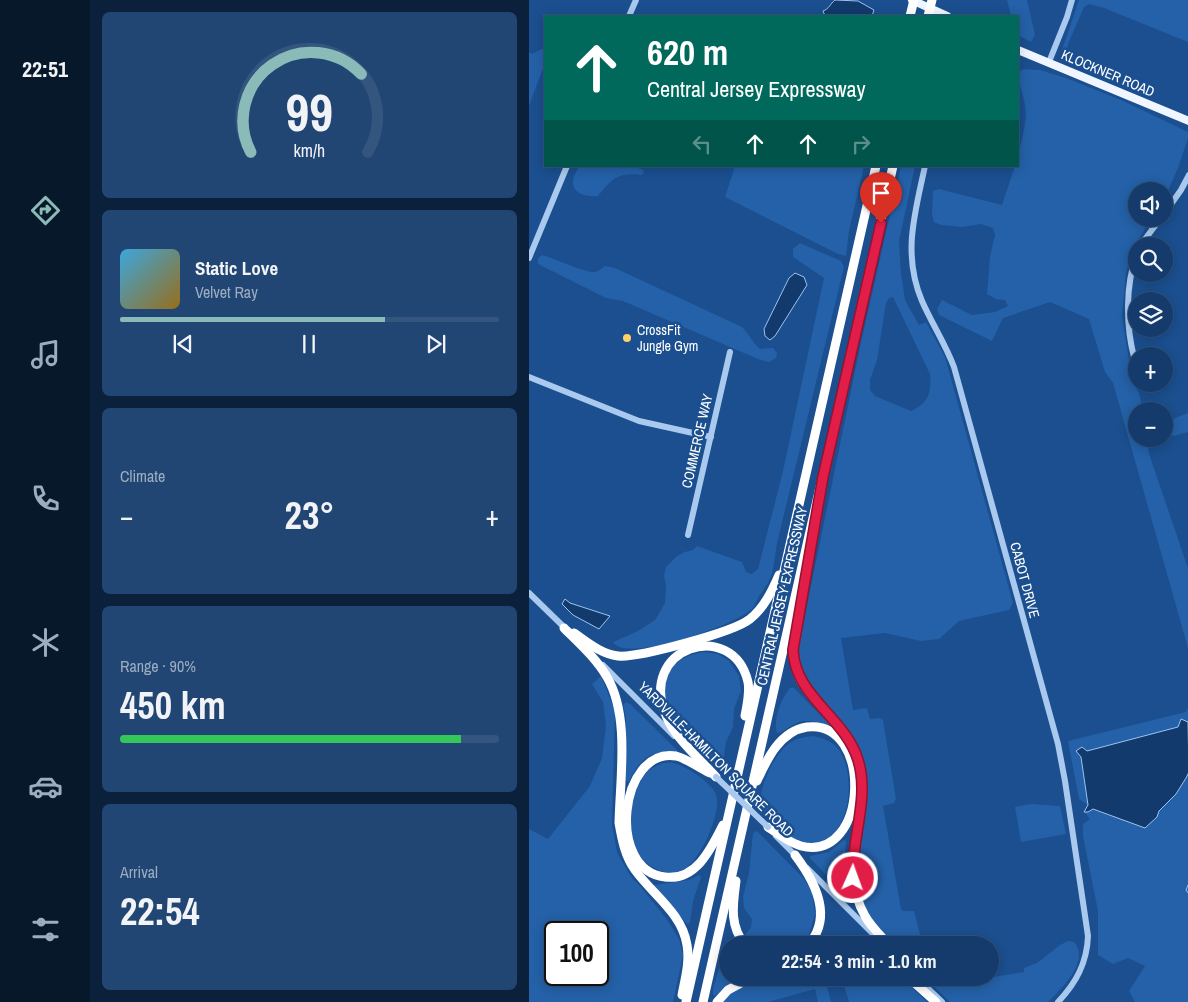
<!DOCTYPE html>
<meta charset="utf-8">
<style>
:root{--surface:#143b6b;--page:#214673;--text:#f1f3f6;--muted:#9dadc1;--line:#33557e;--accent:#8bbbb9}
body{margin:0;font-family:"Archivo Narrow",sans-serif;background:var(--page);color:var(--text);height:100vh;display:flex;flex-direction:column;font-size:19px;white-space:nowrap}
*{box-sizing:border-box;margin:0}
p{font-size:16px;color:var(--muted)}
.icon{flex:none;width:28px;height:28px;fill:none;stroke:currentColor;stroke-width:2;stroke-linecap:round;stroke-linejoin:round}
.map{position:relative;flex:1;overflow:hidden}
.side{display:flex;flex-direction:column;gap:12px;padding:12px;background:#0b203b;width:439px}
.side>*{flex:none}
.guide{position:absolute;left:15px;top:15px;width:475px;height:152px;border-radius:0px;box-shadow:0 2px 12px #0003,0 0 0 1px var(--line);background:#00695c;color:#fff;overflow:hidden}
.controls{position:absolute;left:599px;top:182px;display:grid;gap:10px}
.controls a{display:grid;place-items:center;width:45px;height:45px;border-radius:50%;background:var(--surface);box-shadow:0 2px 12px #0003,0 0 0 1px var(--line);font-size:25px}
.speed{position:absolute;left:15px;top:921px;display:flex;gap:10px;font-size:25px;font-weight:700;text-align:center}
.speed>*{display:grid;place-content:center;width:65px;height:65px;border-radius:50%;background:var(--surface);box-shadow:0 2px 12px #0003,0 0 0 1px var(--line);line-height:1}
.speed .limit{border:2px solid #111;border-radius:8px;background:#fff;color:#111}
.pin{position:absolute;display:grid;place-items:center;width:42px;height:42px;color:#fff;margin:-51px -21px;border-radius:50% 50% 50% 0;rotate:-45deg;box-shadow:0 0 5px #0007}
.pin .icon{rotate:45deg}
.me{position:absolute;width:55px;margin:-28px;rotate:2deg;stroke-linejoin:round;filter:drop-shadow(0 0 4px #0008)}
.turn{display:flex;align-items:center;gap:18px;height:105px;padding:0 20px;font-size:22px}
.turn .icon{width:65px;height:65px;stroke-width:2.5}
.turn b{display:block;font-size:35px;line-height:42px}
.lanes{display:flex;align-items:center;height:48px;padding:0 20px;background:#0003;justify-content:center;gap:25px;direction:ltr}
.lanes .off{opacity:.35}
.big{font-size:38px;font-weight:800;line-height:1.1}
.side .widget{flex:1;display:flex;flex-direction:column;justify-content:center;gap:8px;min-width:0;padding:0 18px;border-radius:8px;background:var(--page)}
.side .dial{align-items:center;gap:0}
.dial svg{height:130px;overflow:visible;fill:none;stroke:var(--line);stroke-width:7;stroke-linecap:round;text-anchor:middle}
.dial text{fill:var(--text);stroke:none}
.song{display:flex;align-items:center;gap:15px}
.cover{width:60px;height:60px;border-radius:8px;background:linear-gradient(135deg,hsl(200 70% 55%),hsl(40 70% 35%))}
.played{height:5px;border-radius:2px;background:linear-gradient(90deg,var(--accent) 70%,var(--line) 70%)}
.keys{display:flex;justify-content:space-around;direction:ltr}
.heat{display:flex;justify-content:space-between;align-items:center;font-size:28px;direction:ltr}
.charge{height:8px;border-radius:4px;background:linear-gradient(90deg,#34c759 90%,var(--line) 0)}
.trip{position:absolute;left:190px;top:936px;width:280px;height:50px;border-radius:25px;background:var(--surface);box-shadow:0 2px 12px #0003,0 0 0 1px var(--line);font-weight:800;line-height:50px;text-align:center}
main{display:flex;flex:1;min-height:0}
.dock{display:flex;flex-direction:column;width:90px;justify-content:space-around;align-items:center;background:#08182b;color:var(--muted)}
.dock .icon{width:35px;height:35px}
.dock .current{color:var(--accent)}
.dock b{font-size:22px;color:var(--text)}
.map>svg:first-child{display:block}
</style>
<main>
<nav class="dock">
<b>22:51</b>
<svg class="icon current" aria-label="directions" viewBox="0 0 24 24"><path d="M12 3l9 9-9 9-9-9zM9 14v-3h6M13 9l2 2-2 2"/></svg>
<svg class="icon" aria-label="music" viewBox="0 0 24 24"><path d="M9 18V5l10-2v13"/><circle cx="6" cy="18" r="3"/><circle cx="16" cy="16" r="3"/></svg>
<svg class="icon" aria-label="phone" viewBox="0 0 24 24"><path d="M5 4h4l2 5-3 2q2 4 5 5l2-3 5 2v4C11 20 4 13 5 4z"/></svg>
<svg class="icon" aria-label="climate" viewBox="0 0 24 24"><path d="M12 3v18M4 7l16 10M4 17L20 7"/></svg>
<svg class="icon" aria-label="car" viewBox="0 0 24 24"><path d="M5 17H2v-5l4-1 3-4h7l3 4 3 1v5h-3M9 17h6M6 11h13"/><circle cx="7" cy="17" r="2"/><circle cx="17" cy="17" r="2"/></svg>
<svg class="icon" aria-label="filters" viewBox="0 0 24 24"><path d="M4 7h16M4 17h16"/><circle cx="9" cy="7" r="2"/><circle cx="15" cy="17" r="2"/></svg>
</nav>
<section class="side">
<div class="widget dial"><svg viewBox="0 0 100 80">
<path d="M14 69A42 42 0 1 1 86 69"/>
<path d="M14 69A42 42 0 0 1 82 21" stroke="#8bbbb9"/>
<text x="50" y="56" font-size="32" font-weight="700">99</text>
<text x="50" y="72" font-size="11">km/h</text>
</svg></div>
<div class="widget">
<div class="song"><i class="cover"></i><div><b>Static Love</b><p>Velvet Ray</p></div></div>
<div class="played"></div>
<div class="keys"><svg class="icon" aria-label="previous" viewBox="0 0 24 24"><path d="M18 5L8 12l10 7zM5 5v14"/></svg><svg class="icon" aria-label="pause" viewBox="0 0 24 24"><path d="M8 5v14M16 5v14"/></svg><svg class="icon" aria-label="next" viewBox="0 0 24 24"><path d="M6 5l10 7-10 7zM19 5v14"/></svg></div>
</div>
<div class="widget"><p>Climate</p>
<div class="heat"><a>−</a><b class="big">23°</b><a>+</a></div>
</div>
<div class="widget"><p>Range · 90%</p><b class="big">450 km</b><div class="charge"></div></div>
<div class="widget"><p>Arrival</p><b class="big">22:54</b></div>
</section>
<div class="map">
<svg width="660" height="1002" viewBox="0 0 660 1002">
<rect width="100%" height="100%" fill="#1b4f8f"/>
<g fill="#2461a8" fill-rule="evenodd">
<polygon points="478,0 498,0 506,35 502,42 489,35 489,16 482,16"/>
<polygon points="550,0 659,0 659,42 575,8 560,4 555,7 539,44 538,49 540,54 532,53"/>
<polygon points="13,49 16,50 16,63 0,106 0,52 3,54"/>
<path d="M495 69 511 70 537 78 592 100 659 132V138L649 168 635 200V191H608V219H621L605 248 597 272 593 316 603 380 610 393 614 411H608V439H618L620 454 659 568V648L584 383 576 372 560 319 521 302 474 318 463 341 410 315 408 309 413 300 443 315 466 312 479 306 476 300 467 299 458 294 461 256 466 235 464 228 452 224 434 227 412 225 405 222 403 214 404 191 410 189 473 205 486 166H489C489 149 496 132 497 115 497 100 489 85 489 72Z"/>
<path d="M50 166H106L115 171 113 175C88 173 85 177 69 196 60 197 44 195 44 182 44 177 48 171 50 166Z"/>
<polygon points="206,166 335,166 320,231 317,256 309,254 196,197"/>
<path d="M372 166H386L370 241 372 273 376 300 390 325 397 322 416 357 484 603 480 610 430 621 410 639 392 641 356 633 312 638 324 710 338 708 341 719 351 718 354 720 367 799 365 803 354 806 372 909 374 911H385L392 938 398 945H366L344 922 333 905 328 881V746L317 727 276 683 268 654 331 347ZM364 297 401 374C403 392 399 404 382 411L346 396 341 390V380L348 360 357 303 360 298Z"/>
<path d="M271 243 312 261 315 267 249 539C246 551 246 565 242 576 240 583 234 590 230 596 228 600 226 606 223 609 207 625 96 664 84 642L109 631 126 620 136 603 137 585 135 576 137 567 148 556 156 552 164 550 168 546 213 562 217 572 223 574 229 569 254 471 295 278 264 257V249Z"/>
<path d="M13 255C25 258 56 273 66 272 70 271 73 268 76 266L86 268 213 327C220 334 224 343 231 349L244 348 248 353 247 358 240 362 229 359 94 301 77 298 9 264V258Z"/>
<polygon points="659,413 659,432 645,436 638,433 637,427 646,418"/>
<path d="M174 652 189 654 200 661 210 676 212 691 205 709 204 727 197 742 194 762 190 766C180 763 172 752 164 744 158 738 150 732 146 725 141 719 139 710 137 703 132 673 145 657 174 652Z"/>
<path d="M72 676 86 711 83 825 88 852 102 877 112 887 139 921 150 939 154 955 144 1002H0V829L19 839 61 786 73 758 77 725 74 702 63 684ZM26 932H69V975H26Z"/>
<path d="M261 688H265L269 692 300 724 299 726C282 721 275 717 259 728 254 730 253 733 248 733 244 719 252 699 261 688Z"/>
<path d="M97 702 101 704 147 749 149 752C143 754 138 753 132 753 116 753 105 769 100 782L97 781V717L94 705Z"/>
<polygon points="659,708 659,722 652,719 650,727 558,751 553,747 547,751 552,757 559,805 550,799 539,741 657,712"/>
<path d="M284 736C294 738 304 741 310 750 329 776 321 847 279 843 275 843 271 843 267 842 260 839 249 829 243 824 239 821 233 814 232 809 228 789 245 753 262 742 268 738 277 737 284 736Z"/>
<path d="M134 763C138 763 142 762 145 763 157 766 187 785 188 798 190 818 172 858 156 869 143 878 125 870 114 860 94 841 100 787 120 770 124 767 130 765 134 763Z"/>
<polygon points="659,772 659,1002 606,1002 600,991 616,966 599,958 584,964 569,955 569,911 554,836 554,824 561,819 555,812 559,812 564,809 571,812 630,811 647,794"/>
<polygon points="502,804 531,806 537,834 492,842 486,807"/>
<polygon points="228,831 275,879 283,893 286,914 279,938 272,945 224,945 218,941 216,935 222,927 223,919 215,908 214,897 220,873 224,833"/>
<polygon points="315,840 317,841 315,866 318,894 316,895 281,858 281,856 300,852"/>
<polygon points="170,875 172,877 164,901 161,923 158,924 125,885 160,880"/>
<path d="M539 941 545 942C562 961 532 989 519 1002H421L396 978H444L446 980 495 972V968L508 963 531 945Z"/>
<polygon points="198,942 204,945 199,945 199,978 207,978 186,996 184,995 184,989"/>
<polygon points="232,978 373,978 398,1002 320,1002 314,982 298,986 302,1002 289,1002 286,989 239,1002 191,1002 212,984"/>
</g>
<g fill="#123a6d" stroke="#9cc4f0">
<path d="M306 0 329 1 345 10 343 16H296L294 11C300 9 301 4 306 0Z"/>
<polygon points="266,273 275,277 278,285 246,336 241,340 236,336 235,329 260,278"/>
<polygon points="36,599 41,603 81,616 70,629 44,615 33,604"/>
<polygon points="652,719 659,722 660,772 657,778 647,794 630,811 628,817 616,828 564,809 559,812 555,812 559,805 552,757 547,751 553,747 558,751 649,727"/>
</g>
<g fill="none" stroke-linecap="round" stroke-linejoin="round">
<polyline stroke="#9cc4f0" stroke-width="1" points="660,883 657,890 660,894"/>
<g stroke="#a9c9ee" stroke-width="6">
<polyline points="100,16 107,0"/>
<polyline points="520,62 538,17 543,0"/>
<path d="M396 166C386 213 373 254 393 301 403 324 416 343 425 367L529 744 536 781 559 936C558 963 547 983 529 1002"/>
<polyline points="635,214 652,190 660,175"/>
<polyline points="611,246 631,219"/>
<polyline points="0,258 38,166"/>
<path d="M605 357C597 326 596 285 608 254"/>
<polyline points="0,377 110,421 182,437"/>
<polyline points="159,535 201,352"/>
<polyline points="0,593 38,630"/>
<polyline points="74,665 145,736"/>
<polyline points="247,836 268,857"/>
<polyline points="278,868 349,939"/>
<polyline points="388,978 413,1002"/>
</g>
<g stroke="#f0f6ff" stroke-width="8">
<polyline points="383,0 418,16"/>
<polyline points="489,50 660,121"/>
</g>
<g stroke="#fff" stroke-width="9">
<path d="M274 589C270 611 261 638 265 661 271 701 319 721 330 762 334 779 332 794 330 811 326 847 317 883 336 916 342 927 352 936 360 945"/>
<path d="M35 628C50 643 67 658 78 677 101 716 91 778 90 823 93 840 96 856 106 870 124 895 153 913 158 945 161 962 156 979 153 995"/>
<path d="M45 633C58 642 72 654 89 656 109 658 205 632 221 619 235 608 243 591 250 575"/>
<path d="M181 773C170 768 159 759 147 756 90 747 77 871 136 877 167 881 182 849 194 825"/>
<path d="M187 777C172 760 147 739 138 718 106 647 204 617 219 682 221 693 218 705 216 716"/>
<path d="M228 781C238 759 251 731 278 727 345 719 340 863 272 846 261 843 249 834 239 827"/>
<path d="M266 855C285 880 305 917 279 945"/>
<path d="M207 881C204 904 200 925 216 945"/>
<polyline points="380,978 407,1002"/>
<polyline points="157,1002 347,166"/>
<polyline points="174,1002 364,166"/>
<polyline points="188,1002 199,990 221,978"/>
</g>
<polyline stroke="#a9c9ee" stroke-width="6" points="187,777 239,827"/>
<g stroke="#fff" stroke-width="9">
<polyline points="381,16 385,0"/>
<polyline points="399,16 403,0"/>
</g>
</g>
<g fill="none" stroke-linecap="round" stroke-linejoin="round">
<g stroke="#92132f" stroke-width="12">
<path id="route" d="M324 878C322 839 341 798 329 760 316 717 266 697 264 650L294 477 352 223"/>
</g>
<use href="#route" stroke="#e11d48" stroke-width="9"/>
</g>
<circle fill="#ffd166" stroke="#1b4f8f" stroke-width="2" cx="98" cy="338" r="5"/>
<g text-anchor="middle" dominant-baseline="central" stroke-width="5" stroke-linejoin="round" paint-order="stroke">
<g font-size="14" fill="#fff" stroke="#1b4f8f">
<text transform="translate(579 73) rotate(23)">KLOCKNER ROAD</text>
<text transform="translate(168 441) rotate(-77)">COMMERCE WAY</text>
<text transform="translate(496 580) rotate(75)">CABOT DRIVE</text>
<text transform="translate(253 596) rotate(-77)">CENTRAL JERSEY EXPRESSWAY</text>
<text transform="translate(187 759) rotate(45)">YARDVILLE-HAMILTON SQUARE ROAD</text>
</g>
<g font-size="14" fill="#fff" stroke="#1b4f8f" text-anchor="start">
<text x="108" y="330">CrossFit<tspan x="108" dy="16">Jungle Gym</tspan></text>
</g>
</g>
</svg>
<div class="controls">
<a><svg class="icon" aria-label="sound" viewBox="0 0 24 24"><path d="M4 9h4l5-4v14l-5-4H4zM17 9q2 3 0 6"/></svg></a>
<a><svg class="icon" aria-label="search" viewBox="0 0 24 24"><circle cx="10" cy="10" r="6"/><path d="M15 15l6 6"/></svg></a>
<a><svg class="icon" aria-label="layers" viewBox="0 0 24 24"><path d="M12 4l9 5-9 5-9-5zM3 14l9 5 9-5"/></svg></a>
<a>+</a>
<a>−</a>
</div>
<div class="speed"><div class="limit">100</div></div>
<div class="pin" style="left:352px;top:223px;background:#d93025"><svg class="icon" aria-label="arrive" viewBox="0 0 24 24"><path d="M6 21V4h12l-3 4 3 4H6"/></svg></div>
<svg class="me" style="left:324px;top:878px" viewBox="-20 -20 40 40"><circle r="17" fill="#e11d48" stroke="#fff" stroke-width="3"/><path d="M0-11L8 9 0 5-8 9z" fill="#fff"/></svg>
<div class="trip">22:54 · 3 min · 1.0 km</div>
<div class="guide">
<div class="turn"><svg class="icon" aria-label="ahead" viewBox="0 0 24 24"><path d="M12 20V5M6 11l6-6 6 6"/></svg><div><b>620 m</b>Central Jersey Expressway</div></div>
<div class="lanes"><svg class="icon off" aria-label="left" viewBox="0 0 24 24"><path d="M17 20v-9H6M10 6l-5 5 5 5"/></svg><svg class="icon" aria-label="ahead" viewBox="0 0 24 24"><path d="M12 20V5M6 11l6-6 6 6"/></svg><svg class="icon" aria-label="ahead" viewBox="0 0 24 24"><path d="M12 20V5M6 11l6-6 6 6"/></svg><svg class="icon off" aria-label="right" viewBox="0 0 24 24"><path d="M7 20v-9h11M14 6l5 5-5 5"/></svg></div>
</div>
</div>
</main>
